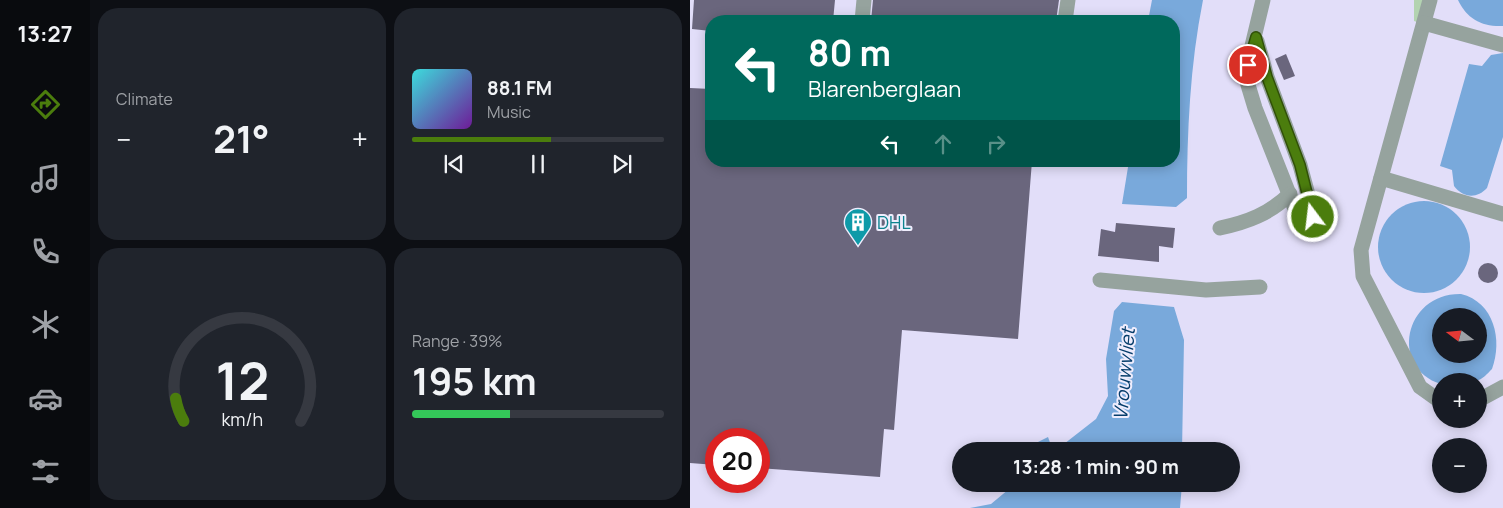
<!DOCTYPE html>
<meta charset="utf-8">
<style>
:root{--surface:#171b24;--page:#20242c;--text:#f1f3f6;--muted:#9ea1a6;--line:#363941;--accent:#4b7d0d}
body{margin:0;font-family:Manrope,sans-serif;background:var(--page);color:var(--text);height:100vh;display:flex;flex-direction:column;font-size:19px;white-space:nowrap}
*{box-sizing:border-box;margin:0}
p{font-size:16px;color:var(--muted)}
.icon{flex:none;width:28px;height:28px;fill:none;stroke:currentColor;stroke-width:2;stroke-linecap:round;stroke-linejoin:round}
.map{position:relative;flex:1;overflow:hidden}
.panel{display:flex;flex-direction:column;gap:8px;padding:8px;background:#0d0f14;width:600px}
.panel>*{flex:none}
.top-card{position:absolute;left:15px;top:15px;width:475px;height:152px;border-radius:20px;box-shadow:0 2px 12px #0003;background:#00695c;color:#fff;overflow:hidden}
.needle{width:32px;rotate:286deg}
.tools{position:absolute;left:742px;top:308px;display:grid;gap:10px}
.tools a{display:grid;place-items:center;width:55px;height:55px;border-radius:50%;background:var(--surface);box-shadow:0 2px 12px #0003;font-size:25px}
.speed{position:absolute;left:15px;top:428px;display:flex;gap:10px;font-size:25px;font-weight:700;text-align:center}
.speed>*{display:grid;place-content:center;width:65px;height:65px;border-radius:50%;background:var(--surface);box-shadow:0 2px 12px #0003;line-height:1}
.speed .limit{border:8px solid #d22;background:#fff;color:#111}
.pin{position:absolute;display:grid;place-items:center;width:42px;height:42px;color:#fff;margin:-21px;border:2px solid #fff;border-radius:50%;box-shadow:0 1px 5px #0007}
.me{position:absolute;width:55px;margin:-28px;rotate:345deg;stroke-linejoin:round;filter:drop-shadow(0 0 4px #0008)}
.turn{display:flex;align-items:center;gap:18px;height:105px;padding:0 20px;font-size:22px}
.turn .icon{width:65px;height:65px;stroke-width:2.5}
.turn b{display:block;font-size:35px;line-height:42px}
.lanes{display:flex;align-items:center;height:48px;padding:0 20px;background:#0003;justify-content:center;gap:25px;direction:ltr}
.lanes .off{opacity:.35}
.big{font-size:38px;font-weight:700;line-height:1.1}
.panel .card{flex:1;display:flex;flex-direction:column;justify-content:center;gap:8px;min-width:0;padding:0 18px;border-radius:20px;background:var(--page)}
.panel .dial{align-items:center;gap:0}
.dial svg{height:130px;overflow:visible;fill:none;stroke:var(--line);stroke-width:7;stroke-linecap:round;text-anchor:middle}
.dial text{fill:var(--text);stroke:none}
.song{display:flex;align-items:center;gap:15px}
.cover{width:60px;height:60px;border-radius:8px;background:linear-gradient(135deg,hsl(180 70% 55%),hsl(280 70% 35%))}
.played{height:5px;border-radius:2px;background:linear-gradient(90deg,var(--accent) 55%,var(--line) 55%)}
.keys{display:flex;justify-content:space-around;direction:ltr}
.heat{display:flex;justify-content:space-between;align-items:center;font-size:28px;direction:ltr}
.charge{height:8px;border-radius:4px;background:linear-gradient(90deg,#34c759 39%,var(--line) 0)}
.panel .tiles{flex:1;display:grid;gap:8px;grid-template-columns:repeat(2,1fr)}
.trip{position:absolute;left:262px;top:442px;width:288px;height:50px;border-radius:25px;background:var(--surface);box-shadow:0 2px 12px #0003;font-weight:700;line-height:50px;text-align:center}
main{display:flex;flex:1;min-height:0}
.dock{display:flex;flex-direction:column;width:90px;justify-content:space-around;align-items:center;background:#090b0e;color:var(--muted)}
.dock .icon{width:35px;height:35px}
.dock .selected{color:var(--accent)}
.dock b{font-size:22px;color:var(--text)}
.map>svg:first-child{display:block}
</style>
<main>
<nav class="dock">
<b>13:27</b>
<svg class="icon selected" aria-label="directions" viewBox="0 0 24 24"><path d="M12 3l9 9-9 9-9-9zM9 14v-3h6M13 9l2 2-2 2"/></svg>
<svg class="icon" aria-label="music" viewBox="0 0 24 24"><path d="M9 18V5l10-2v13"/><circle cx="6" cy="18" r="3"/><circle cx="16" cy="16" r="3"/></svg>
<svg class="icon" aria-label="phone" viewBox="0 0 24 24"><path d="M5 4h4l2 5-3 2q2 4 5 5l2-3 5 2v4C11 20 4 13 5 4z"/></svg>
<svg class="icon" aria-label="climate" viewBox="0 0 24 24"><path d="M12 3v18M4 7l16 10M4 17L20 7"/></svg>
<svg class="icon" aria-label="car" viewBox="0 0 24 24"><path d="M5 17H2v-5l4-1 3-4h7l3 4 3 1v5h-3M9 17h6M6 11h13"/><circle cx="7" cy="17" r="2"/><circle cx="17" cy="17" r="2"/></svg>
<svg class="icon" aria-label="filters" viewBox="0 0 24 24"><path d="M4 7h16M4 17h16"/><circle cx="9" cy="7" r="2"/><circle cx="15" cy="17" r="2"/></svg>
</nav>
<section class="panel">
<div class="tiles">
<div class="card"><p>Climate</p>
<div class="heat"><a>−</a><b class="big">21°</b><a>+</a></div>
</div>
<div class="card">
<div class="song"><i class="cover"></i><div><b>88.1 FM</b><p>Music</p></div></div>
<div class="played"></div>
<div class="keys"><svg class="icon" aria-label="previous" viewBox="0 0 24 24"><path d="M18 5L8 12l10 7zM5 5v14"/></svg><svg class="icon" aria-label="pause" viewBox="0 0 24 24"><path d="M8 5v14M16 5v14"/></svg><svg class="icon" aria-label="next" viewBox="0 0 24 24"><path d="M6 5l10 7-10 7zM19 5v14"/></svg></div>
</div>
<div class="card dial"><svg viewBox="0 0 100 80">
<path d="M14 69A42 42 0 1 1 86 69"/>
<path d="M14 69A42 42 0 0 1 9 55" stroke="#4b7d0d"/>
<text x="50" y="56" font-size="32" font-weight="700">12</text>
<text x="50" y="72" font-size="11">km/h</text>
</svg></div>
<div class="card"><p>Range · 39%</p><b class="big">195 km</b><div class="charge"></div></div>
</div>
</section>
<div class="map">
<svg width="813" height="508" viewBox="0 0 813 508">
<rect width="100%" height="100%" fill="#e2def9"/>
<polygon fill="#b3d3b1" points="724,0 734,0 727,22 724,21"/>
<g fill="#79a9db" fill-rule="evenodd">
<path d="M462 0H513C500 65 497 132 497 198L486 207 432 204 439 161H484V21H458Z"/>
<path d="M768 0H813V26C792 27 777 19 768 0Z"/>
<path d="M813 53V137L797 188C787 199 773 198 764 186L762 170 750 166 779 64 792 66 801 55Z"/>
<circle cx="734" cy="247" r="46"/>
<path d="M771 294C804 302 813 340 802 369 798 373 792 380 786 381 777 384 761 381 751 381V384C699 368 714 293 771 294ZM751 316H789V354H751Z"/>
<polygon points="432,302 484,307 494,340 492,451 365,451 406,419 418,396 416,359 424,311"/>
<polygon points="358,437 363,451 330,451"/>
<polygon points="325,484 492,484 490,508 280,508 301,504"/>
</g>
<g fill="#6a667d">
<polygon points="4,0 145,0 143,21 21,21 21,31 2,29"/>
<polygon points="183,0 369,0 366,21 181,21"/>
<polygon points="596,54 605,76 594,80 585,59"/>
<polygon points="0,88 21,89 21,161 342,161 328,339 212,330 204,430 194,429 190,477 69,468 69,439 26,439 26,465 0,463"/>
<polygon points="426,223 485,228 483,248 469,246 469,262 408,256 411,229 425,232"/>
<circle cx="798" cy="273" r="10"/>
</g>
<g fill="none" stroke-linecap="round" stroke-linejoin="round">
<g stroke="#96a39e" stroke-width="15">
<polyline points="573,0 555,75 565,108 607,214"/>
<polyline points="740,0 671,250 673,276 730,387 751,402"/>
<polyline points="172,21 174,0"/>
<polyline points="375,21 378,0"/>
<polyline points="734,23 813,45"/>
<polyline points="567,41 577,77 610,165 628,232"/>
<polyline points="691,178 813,214"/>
<path d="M530 228C558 222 579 214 600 194"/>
<polyline points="410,280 516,290 570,287"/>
<polyline points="789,400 813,387"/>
</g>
</g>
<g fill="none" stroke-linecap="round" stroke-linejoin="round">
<g stroke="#315108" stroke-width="12">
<polyline id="route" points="558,65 566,37 577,77 610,165 623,217"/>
</g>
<use href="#route" stroke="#4b7d0d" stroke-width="9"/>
</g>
<defs>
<g id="building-pin" transform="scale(1.4375)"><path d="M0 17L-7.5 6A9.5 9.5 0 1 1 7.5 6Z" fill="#0f9aa8" stroke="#efedfd"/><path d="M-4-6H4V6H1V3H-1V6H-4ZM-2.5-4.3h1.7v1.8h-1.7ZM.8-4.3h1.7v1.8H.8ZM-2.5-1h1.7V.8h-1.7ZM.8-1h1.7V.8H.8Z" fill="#fff"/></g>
</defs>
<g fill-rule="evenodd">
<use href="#building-pin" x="168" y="222"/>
</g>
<g text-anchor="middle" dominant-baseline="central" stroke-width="4" stroke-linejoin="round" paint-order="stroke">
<g font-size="18" fill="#0d838f" stroke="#efedfd" text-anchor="start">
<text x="187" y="222">DHL</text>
</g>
<g font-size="19" font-style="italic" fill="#063d6b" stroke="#efedfd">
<text transform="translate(434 374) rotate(-85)">Vrouwvliet</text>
</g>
</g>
</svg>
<div class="tools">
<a><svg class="needle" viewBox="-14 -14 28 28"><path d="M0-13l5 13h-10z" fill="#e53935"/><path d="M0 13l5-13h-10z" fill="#9ea1a6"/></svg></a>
<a>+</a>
<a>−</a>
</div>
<div class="speed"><div class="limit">20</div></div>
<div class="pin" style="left:558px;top:65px;background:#d93025"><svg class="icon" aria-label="arrive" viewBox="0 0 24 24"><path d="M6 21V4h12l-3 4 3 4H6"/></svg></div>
<svg class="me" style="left:623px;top:217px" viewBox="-20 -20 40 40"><circle r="17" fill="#4b7d0d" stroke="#fff" stroke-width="3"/><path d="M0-11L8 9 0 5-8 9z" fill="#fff"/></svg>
<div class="trip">13:28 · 1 min · 90 m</div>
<div class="top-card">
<div class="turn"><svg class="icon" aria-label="left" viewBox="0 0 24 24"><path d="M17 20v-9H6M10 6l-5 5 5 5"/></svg><div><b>80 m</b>Blarenberglaan</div></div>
<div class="lanes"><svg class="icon" aria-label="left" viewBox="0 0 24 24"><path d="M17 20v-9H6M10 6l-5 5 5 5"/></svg><svg class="icon off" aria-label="ahead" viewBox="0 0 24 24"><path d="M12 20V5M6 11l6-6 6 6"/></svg><svg class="icon off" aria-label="right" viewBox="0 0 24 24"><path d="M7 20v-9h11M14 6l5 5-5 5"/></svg></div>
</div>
</div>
</main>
